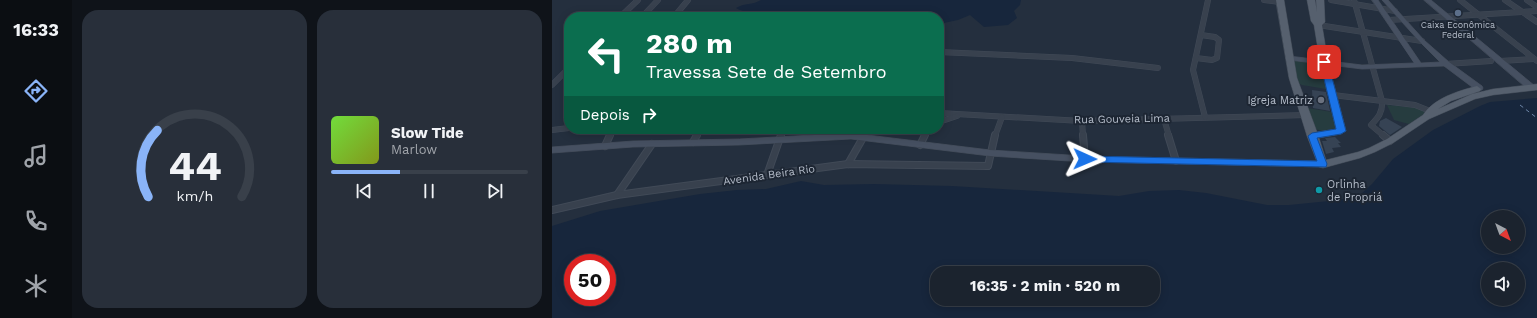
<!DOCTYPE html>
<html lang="pt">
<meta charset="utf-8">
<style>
:root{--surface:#1b232e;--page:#282f3a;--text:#f1f3f6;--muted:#a0a4aa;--line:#39404a;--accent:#8ab4f8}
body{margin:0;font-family:"Work Sans",sans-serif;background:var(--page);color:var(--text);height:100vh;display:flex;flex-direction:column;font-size:15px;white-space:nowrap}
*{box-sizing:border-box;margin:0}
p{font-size:13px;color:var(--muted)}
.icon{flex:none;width:22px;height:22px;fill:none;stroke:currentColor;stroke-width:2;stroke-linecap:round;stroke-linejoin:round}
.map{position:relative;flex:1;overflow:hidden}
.drawer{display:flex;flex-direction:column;gap:10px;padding:10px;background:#0f1319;width:480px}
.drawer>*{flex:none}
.guide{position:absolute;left:12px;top:12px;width:380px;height:122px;border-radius:16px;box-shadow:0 2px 10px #0003,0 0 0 1px var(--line);background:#0b6e4f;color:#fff;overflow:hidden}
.needle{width:26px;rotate:139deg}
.fabs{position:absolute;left:929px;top:210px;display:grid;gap:8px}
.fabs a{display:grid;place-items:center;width:44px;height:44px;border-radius:50%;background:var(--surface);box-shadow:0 2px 10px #0003,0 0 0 1px var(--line);font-size:20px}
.speed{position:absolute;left:12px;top:254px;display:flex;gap:8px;font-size:20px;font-weight:700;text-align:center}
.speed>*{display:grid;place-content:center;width:52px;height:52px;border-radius:50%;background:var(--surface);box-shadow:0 2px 10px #0003,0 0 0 1px var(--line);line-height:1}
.speed .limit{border:6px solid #d22;background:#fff;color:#111}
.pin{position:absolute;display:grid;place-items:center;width:34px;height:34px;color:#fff;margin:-17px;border-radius:8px;box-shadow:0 2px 6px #0006}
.me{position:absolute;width:44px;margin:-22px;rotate:91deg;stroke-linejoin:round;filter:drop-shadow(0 0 3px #0008)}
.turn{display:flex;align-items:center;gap:14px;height:84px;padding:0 16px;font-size:18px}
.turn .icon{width:52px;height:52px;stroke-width:2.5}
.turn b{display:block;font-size:28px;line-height:34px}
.then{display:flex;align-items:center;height:38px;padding:0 16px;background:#0003;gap:8px;font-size:15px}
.drawer .tile{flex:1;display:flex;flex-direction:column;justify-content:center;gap:6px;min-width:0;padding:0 14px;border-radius:16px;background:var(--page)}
.drawer .dial{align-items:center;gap:0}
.dial svg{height:104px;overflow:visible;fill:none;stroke:var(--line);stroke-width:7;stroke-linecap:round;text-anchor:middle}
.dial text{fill:var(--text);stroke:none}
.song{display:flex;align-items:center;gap:12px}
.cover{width:48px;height:48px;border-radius:6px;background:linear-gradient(135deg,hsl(100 70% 55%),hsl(70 70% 35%))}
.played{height:4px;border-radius:2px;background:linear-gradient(90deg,var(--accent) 35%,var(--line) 35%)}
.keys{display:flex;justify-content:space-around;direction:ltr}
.drawer .tiles{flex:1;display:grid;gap:10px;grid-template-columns:repeat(2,1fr)}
.trip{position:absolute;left:378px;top:266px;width:230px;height:40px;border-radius:16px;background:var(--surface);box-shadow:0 2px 10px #0003,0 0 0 1px var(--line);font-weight:700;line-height:40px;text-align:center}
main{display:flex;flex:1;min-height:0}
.dock{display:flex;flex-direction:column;width:72px;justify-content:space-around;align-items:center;background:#0b0e12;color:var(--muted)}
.dock .icon{width:28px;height:28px}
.dock .current{color:var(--accent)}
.dock b{font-size:18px;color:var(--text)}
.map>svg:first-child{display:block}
</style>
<main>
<nav class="dock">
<b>16:33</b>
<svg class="icon current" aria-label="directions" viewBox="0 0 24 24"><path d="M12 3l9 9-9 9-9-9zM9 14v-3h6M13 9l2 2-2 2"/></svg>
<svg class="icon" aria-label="music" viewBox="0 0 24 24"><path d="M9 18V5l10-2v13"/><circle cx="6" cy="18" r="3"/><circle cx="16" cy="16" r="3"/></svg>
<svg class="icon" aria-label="phone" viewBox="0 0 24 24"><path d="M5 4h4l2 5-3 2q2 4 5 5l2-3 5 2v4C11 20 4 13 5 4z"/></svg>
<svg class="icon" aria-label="climate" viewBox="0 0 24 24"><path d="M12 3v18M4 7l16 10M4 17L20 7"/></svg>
</nav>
<section class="drawer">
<div class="tiles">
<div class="tile dial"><svg viewBox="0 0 100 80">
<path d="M14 69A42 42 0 1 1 86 69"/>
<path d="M14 69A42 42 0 0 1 21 18" stroke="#8ab4f8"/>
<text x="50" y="56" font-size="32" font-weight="700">44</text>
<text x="50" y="72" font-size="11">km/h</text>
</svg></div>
<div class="tile">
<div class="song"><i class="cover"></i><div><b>Slow Tide</b><p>Marlow</p></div></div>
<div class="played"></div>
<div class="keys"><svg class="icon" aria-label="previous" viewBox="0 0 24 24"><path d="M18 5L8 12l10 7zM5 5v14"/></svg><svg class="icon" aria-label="pause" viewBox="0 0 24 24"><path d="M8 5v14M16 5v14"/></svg><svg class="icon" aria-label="next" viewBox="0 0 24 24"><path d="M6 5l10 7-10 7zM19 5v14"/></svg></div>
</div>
</div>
</section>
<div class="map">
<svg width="985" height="318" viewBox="0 0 985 318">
<rect width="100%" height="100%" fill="#242f3e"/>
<g fill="#263c3f">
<polygon points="741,60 768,64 775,88 774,89 750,85 746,83"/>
<polygon points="835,105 866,108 872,111 872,114 857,124 842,120"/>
<polygon points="755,108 780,112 784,128 770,131 763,129"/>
</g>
<g fill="#17263c" fill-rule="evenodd">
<path d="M209 0H469L468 5 462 11 465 18 456 25 432 27 418 15 406 20 387 24V17H219C207 9 194 15 184 8 192 3 201 5 209 0Z"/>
<path d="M985 98V318H0V226L48 211 148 194 185 190 214 189 249 181 272 185 322 184 400 186 567 196 597 191 627 190 654 193 715 205H737L787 200 808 195 820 184 841 159 881 130 928 106 938 102ZM936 217H966V247H936ZM21 263H55V297H21ZM936 269H966V299H936ZM385 273H601V299H385Z"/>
</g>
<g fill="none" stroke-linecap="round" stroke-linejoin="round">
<polyline stroke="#6d86a8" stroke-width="1" stroke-dasharray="4 3.5" stroke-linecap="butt" points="968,105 985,118"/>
</g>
<g fill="#364354">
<polygon points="760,90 774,92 778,111 761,108"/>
<polygon points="834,118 850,127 838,135 827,126 828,121"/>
<polygon points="783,137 789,143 786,143 789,147 780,148 782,152 774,154 770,141 775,141 773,138"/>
</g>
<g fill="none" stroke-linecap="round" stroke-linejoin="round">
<g stroke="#414a57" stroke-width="6">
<g id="street-far1">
<polyline points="712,0 728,2"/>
<polyline points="779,0 843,11"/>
<path d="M802 0 830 101C831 112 826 118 819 125L832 136"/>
<polyline points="908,0 985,61"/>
<polyline points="953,0 985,22"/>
<polyline points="975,0 985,7"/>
<polyline points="68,17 86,0"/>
<polyline points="90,17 106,0"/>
<polyline points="122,17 136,0"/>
<polyline points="837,20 985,11"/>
<polyline points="766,25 870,41"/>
<polyline points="387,52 520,58 606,68"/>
<polyline points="644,58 660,60 665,58 667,40 663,37 649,35"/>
<polyline points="948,61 982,59"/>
<polyline points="894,64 939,61"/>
<polyline points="0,85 17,68"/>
<polyline points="781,95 863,105 883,113"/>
<polyline points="387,113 530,121 754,115"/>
<polyline points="653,117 641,70 656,0"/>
<polyline points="612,119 617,136"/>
<polyline points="530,121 531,136"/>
<polyline points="387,122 405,116"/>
<polyline points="0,130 17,128"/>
<polyline points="58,136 61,129"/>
<polyline points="145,136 149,129"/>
<polyline points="229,136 231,129"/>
<polyline points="289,136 290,129"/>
<polyline points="372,136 375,129"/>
<polyline points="443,136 450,117"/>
</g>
</g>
<g stroke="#414a57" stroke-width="8">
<g id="street">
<polyline points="531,135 533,159"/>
<polyline points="616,135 624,161"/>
<polyline points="831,135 838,141"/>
<polyline points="141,142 145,135"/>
<polyline points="368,145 373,135"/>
<polyline points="53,146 58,135"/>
<polyline points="296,164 312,136"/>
<polyline points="215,175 229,135"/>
<polyline points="65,195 100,144"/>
<polyline points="0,210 65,195 296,164 436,166 443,135"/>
</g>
</g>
<g stroke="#414a57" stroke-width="1">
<g id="secondary">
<polygon points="820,0 826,0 869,63 888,62 868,42 830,0 836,0 872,40 897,62 930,86 931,88 930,90 924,90 892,66 810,69 737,60 733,58 737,56 810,65 862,63"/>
<polygon points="872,0 879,0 983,86 984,88 983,90 977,90"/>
<polygon points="299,133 438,150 533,156 771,161 776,164 771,167 533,162 438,156 299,139 187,145 81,147 0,153 0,147 81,141 187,139"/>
</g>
</g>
<g stroke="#414a57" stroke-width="1">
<path id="primary" d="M724 0H732L745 78 765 132 784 129 768 62 762 25 759 21 755 0H763L765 12 764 0H772L773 22 770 25 776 62 794 131 789 134 767 138 774 160 806 152 817 148 835 139 871 115C882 98 906 91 925 86L929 89 928 91 899 101 886 109 920 94 941 89 985 84V90L941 95 923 99 877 119 841 143 823 152 808 158 771 168 767 167 755 136 737 78Z"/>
</g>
<use href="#street-far1" stroke="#38414e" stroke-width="5"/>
<use href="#street" stroke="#38414e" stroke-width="6"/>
<use href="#secondary" fill="#465061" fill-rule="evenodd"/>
<use href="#primary" fill="#56606e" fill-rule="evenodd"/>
</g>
<polygon fill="#1a73e8" stroke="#114b97" points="772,60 776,62 794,131 789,134 765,138 775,164 774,167 533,162 528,159 533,156 765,161 756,136 760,133 784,129 768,62"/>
<circle fill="#5c6f8a" stroke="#1d2633" stroke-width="1.5" cx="906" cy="13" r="4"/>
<circle fill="#6b7280" stroke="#1d2633" stroke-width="1.5" cx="769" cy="100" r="4"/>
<circle fill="#0f9aa8" stroke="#1d2633" stroke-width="1.5" cx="767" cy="190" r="4"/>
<g text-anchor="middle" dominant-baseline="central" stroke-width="4" stroke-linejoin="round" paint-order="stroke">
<g font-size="9" fill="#b4bcc9" stroke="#1d2633">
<text x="906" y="25">Caixa Econômica<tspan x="906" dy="10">Federal</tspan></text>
</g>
<g font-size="11" fill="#b4bcc9" stroke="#1d2633" text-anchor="end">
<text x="761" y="100">Igreja Matriz</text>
<text x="775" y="184" text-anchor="start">Orlinha<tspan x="775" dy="13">de Propriá</tspan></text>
</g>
<g font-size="11" fill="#b4bcc9" stroke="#1d2633">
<text transform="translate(570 119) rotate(-1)">Rua Gouveia Lima</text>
<text transform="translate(217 175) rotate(-8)">Avenida Beira Rio</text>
</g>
</g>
</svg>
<div class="fabs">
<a><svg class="needle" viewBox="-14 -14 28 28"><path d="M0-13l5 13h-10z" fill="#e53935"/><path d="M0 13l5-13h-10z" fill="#a0a4aa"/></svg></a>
<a><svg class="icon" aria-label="sound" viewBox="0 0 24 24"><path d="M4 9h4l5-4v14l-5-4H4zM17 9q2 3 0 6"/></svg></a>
</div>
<div class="speed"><div class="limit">50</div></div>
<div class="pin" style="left:772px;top:62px;background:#d93025"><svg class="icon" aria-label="arrive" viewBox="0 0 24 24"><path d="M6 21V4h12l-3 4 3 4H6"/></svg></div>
<svg class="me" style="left:533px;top:159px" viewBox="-20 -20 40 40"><path d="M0-17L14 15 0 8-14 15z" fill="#1a73e8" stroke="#fff" stroke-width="4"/></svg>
<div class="trip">16:35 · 2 min · 520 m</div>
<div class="guide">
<div class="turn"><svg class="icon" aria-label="left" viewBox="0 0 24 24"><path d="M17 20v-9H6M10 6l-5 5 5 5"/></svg><div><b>280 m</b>Travessa Sete de Setembro</div></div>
<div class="then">Depois<svg class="icon" aria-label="right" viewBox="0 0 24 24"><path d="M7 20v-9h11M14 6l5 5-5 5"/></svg></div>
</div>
</div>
</main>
